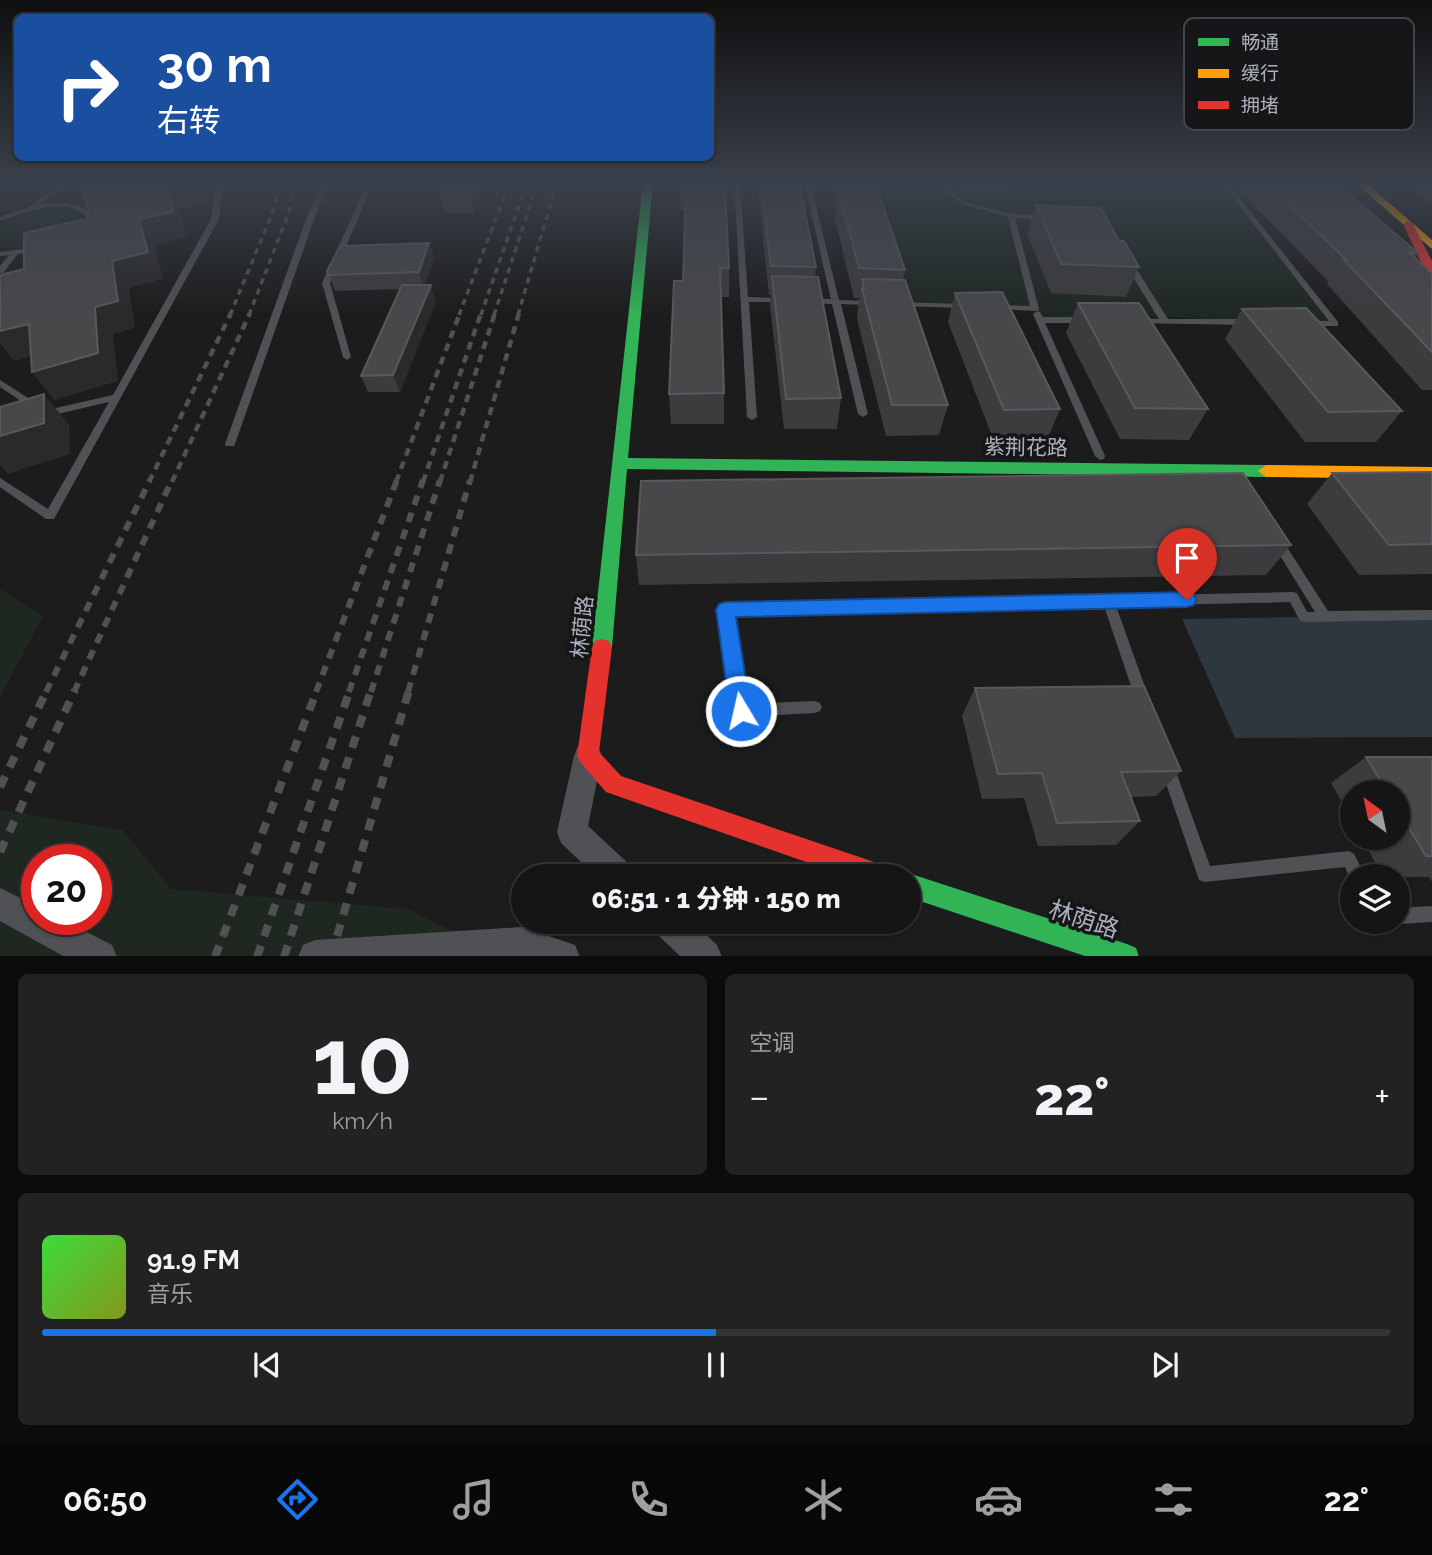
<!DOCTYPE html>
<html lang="zh">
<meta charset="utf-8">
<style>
:root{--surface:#151515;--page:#222;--text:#f1f3f6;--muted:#9d9fa0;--line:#343434;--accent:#1a73e8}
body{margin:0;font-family:Raleway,"Noto Sans SC",sans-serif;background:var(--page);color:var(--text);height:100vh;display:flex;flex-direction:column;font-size:26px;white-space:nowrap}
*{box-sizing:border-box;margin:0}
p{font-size:23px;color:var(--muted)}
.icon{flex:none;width:38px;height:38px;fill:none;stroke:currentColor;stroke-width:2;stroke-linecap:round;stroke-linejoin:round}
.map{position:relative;height:956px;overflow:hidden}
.sheet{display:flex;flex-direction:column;gap:18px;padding:18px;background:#0c0c0c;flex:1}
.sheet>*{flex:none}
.top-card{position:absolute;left:14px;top:14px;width:700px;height:147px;border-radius:10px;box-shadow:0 2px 5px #0004,0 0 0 2px var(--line);background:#1a4fa0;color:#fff;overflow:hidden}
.needle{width:46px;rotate:327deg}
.fabs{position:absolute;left:1340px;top:780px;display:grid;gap:14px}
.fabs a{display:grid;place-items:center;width:70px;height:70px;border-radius:50%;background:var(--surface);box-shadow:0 2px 5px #0004,0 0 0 2px var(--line);font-size:35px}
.speed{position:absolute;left:21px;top:844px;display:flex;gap:14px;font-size:35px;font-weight:700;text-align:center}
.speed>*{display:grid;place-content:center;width:91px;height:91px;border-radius:50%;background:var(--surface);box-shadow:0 2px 5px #0004,0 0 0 2px var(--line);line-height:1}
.speed .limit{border:10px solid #d22;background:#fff;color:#111}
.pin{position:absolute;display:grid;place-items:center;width:60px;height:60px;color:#fff;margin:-72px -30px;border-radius:50% 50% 50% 0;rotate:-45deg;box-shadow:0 0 7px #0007}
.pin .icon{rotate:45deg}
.me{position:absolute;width:77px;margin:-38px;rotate:351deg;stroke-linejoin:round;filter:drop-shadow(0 0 5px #0008)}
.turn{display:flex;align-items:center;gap:24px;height:147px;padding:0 28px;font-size:32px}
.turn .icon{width:91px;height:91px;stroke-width:2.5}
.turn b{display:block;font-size:49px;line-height:60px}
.big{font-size:52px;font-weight:800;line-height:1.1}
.sheet .tile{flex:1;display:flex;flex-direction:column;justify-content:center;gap:10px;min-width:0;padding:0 24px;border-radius:10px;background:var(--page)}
.sheet .dial{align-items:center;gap:0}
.dial b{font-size:91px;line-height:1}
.song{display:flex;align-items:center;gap:21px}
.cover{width:84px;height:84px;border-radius:10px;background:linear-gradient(135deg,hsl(120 70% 55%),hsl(70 70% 35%))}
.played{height:7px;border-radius:4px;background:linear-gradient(90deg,var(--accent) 50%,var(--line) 50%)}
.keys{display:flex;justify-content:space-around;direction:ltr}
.heat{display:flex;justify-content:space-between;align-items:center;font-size:38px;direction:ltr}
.sheet .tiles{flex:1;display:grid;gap:18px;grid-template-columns:1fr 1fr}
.tile:last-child{grid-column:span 2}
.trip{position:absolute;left:511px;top:864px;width:410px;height:70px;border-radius:35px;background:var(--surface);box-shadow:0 2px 5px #0004,0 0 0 2px var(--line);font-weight:800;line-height:70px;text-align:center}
.menu{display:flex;height:112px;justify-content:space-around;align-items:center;background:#080808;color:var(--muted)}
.menu .icon{width:49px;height:49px}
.menu .current{color:var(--accent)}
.menu b{font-size:32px;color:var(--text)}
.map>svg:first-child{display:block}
</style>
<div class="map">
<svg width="1432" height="957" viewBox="0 0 1432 957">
<rect width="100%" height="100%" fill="#1c1c1c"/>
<g fill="#1f2721" fill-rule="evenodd">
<polygon points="885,182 928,182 942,187 1010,186 1058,182 1224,182 1335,324 1163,317 1040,320 1035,309 910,304 901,277"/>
<path d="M57 208 76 213 78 219C67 238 21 250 0 248V222L27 212Z"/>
<polygon points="0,589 43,616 0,697"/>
<path d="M0 810 123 830 171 889 407 909 506 956H0ZM37 859H96V919H37Z"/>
</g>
<polygon fill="#2e363f" points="1432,615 1432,737 1235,738 1182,619"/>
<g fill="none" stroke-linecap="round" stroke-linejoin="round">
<g fill="#505155" fill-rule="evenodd">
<path d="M62 182H69L39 205C59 201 78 201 94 215L92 222 84 232 77 230 85 222 86 216C62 196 26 213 0 221V217L29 207Z"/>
<polygon points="216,182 222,182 219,219 54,519 46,519 0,487 0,478 48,509 109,402 45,417 0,387 0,380 47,410 113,395 211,219"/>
<polygon points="323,182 329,182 316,214 235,444 234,446 226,446 225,444 308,214"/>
<polygon points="368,182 374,182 330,283 351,357 347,360 343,357 322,283"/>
<polygon points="734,182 740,182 748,297 782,298 786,300 782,302 749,302 757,417 752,420 747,417"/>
<polygon points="804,182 810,182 839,300 870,301 874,303 870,305 841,304 868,414 863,417 858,414 832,304 809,303 805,301 809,299 831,299"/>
<polygon points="925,182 942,184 945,182 952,182 949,185 975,186 1061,182 1058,184 992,190 949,189 964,201 1011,214 1050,216 1050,220 1047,220 1015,218 1039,309 1038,311 998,309 994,307 998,305 1030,306 1008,217 960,203 939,187"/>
<polygon points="1221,182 1227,182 1338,322 1338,326 1306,326 1306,322 1309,321 1329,321"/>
<polygon points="38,247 42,249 41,251 18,254 3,273 0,273 0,266 9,255 0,256 0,252"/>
<polygon points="1126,262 1132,262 1168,319 1247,319 1251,322 1247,325 1134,323 1133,321 1137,318 1159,319 1125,264"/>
<polygon points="897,302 964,304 968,306 964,308 900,306 897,306"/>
<polygon points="1037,311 1040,312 1043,317 1083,317 1087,320 1083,323 1045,323 1105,456 1104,459 1100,460 1095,456 1033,314"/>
<polygon points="1277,537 1281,538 1328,611 1432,610 1432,620 1304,622 1300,621 1290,602 1116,606 1149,698 1147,702 1142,704 1137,702 1135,698 1104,606 732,615 747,704 815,701 820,703 822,707 820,711 815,713 741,717 736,715 734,711 719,610 721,606 725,605 1293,592 1297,593 1307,612 1315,612 1271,541 1273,538"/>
<polygon points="1168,762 1173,764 1175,769 1210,866 1349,851 1354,854 1366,877 1353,877 1352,883 1345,867 1205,882 1199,880 1161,769 1163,764"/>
<polygon points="1432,906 1432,922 1398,924 1393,922 1398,922 1398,908"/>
</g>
<g fill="#505155" fill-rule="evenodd">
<polygon points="588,742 598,746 602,756 588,826 631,866 636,877 597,877 561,843 557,832 574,756 578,746"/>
<polygon points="0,888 37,906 37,919 61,919 112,945 117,957 65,957 0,921"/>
<polygon points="653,922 693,922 717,945 722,957 681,957 657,934"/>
<polygon points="522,927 575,945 580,957 298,957 303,945 315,940"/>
</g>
<g fill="#30b455" fill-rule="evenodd">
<polygon points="643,182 653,182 628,458 1266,465 1274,471 1266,477 627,469 612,647 609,653 602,655 595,653 592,647"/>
<polygon points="908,873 1127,944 1136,948 1139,957 1088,957 908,897 908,877 900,877"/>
</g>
<g fill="#ff9f0a" fill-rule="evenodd">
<polygon points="1354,182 1365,182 1432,240 1432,249"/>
<polygon points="1266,465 1432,467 1432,479 1266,477 1258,471"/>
</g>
<g fill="#e5322d" fill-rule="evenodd">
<polygon points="1408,221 1413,224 1432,261 1432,277 1426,273 1403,224"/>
<polygon points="602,639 609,641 612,647 599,752 621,776 883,865 891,869 895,877 849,877 606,792 581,763 577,756 592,647 595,641"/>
</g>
<g stroke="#505154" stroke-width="3.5" stroke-dasharray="6 5" stroke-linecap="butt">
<polyline points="230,315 272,214 281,182"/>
<polyline points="249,315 289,212 296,182"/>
<polyline points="459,315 510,182"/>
<polyline points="481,315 527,182"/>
<polyline points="494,315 538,182"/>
<polyline points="518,315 557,182"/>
</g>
<g stroke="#505154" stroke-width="4.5" stroke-dasharray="8 6" stroke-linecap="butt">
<polyline points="149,482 231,313"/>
<polyline points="172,482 250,313"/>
<polyline points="396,482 460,313"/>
<polyline points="423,482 481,313"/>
<polyline points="440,482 495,313"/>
<polyline points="470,482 519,313"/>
</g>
<g stroke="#505154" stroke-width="6" stroke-dasharray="10 8" stroke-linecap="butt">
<polyline points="46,692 150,480"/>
<polyline points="74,692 172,480"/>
<polyline points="316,692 397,480"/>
<polyline points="349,692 423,480"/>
<polyline points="371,692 440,480"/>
<polyline points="408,692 470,480"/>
</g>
<g stroke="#505154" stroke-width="8" stroke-dasharray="12 10" stroke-linecap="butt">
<polyline points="0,787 47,690"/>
<polyline points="0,852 75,690"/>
<polyline points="215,957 317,690"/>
<polyline points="257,957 350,690"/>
<polyline points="284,957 371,690"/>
<polyline points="331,957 409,690"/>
</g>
</g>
<g fill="#3c3c3e">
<polygon points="443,182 486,182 474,213 445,213 441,198 444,191"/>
<polygon points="679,182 718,182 729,268 729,297 721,297 724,393 724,424 671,424 669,394 683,281 685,210 680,210"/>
<polygon points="757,182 799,182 816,267 815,277 841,398 837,429 784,429 770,305 771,295 769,295"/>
<polygon points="832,182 875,182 905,270 903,280 948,405 939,435 886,436 857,319 859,298 854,298 835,219 837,200"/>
<polygon points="1242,182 1334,182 1418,253 1415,258 1432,274 1432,390 1422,390 1327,284 1328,281 1238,189"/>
<polygon points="1405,182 1432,182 1432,204"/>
<polygon points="1036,205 1119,241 1139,267 1126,297 1051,293 1027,234"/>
<polygon points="429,243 434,258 425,285 436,301 400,392 368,392 361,376 400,289 335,291 329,275"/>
<polygon points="955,293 1060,409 1047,440 994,441 948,322"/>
<polygon points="1078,303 1208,409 1189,440 1120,439 1066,333"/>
<polygon points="1242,309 1402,411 1376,442 1305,442 1225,339"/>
<polygon points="1432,472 1432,574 1359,575 1307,504 1332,473"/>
<polygon points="1291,545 1266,575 639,585 636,555"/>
<polygon points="975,688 1181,771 1156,796 1131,797 1140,821 1116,845 1038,846 1024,798 982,799 962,716"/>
<polygon points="1366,757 1432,757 1432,882 1429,877 1383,877 1362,838 1398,838 1398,793 1353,793 1353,822 1331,783"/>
</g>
<g fill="#2a2a2a">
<polygon points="0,182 21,182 22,187 0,192"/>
<polygon points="183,182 203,182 211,198 211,203 180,210 187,237 154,245 163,279 129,288 135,328 113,334 118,381 54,400 32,372 95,307 112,261 139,219 167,186"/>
<polygon points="477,182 486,182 474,213 470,198"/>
<polygon points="429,243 434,258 424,288 419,272"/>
<polygon points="431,285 436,301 400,392 393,375"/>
<polygon points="29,324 50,351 14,361 0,343 0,331"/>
<polygon points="44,394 69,425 70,454 8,474 0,465 0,436"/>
</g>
<g fill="#48484b" stroke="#58595d" stroke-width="2">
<polygon points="81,182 183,182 167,186 173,212 139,219 148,252 112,261 118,301 95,307 98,353 32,372 29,324 0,331 0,275 24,269 24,233 90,218"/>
<polygon points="443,182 477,182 470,198 441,198 448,183 442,183"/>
<polygon points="679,182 718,182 718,189 725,189 729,268 720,268 724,393 669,394 674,281 683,281 686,182"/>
<polygon points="761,182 799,182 816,267 771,266"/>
<polygon points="843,182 875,182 905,270 859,268 838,191 846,191"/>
<polygon points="1265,182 1334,182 1418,253 1409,252 1432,274 1432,352 1343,259 1347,260"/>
<polygon points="1036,205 1101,208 1119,241 1124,241 1139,267 1061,264"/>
<polygon points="429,243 419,272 329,275 327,271 340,246"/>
<polygon points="772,276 818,277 841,398 786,399"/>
<polygon points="862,279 905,280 948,405 892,405 862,289 864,289"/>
<polygon points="402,285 431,285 393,375 361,376"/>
<polygon points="1002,292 1060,409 1004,410 955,293"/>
<polygon points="1078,303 1139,303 1208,409 1135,408"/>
<polygon points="1306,308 1402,411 1328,412 1242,309"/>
<polygon points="44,394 44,423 0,436 0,407"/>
<polygon points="1432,472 1432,544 1389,545 1332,473"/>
<polygon points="1243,473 1291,545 636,555 641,481"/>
<polygon points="1144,686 1181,771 1121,772 1140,821 1057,823 1042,773 998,774 975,688"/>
<polygon points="1366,757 1432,757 1432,856 1426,856 1398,810 1398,793 1388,793"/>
</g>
<linearGradient id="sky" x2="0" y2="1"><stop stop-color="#0f0f0f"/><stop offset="0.58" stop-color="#3a404b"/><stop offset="1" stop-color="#3a404b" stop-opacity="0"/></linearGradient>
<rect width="1432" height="316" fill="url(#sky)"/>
<polygon fill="#1a73e8" stroke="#114b97" stroke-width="2" points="1187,592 1194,594 1196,600 1194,605 1187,607 736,617 751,711 748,718 741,721 734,718 730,711 716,610 719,604 725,602"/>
<g text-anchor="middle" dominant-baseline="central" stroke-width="7" stroke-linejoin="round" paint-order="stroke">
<g font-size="21" fill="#adb1bd" stroke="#161618">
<text transform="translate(1026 447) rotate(1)">紫荆花路</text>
<text transform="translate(582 627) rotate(-84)">林荫路</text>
</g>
<g font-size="24" fill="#adb1bd" stroke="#161618">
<text transform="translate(1084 919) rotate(18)">林荫路</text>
</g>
</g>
<rect x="1184" y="18" width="230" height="112" rx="10" fill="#161618" stroke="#43444a" stroke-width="2"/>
<rect x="1198" y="38" width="31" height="8" fill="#30b455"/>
<rect x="1198" y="69" width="31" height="9" fill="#ff9f0a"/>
<rect x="1198" y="101" width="31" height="8" fill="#e5322d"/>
<g font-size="19" fill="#adb1bd">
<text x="1241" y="49">畅通</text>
<text x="1241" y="80">缓行</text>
<text x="1241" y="112">拥堵</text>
</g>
</svg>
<div class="fabs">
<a><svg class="needle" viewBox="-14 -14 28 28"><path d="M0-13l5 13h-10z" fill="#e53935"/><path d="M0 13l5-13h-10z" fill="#9d9fa0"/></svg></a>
<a><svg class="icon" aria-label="layers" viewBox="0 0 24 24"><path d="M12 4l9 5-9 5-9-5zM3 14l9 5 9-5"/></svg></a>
</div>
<div class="speed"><div class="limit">20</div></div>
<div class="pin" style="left:1187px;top:600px;background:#d93025"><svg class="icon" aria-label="arrive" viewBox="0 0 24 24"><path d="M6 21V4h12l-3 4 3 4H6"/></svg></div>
<svg class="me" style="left:741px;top:711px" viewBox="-20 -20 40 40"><circle r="17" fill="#1a73e8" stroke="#fff" stroke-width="3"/><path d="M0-11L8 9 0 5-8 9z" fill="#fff"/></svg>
<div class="trip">06:51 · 1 分钟 · 150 m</div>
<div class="top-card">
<div class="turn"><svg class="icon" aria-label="right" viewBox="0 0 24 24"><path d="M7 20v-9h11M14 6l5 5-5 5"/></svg><div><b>30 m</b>右转</div></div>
</div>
</div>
<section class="sheet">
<div class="tiles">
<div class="tile dial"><b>10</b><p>km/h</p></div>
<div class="tile"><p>空调</p>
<div class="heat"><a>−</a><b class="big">22°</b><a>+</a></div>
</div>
<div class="tile">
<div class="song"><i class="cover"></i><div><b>91.9 FM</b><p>音乐</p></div></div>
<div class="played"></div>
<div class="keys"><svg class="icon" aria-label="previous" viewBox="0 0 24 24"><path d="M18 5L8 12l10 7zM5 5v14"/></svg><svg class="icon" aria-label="pause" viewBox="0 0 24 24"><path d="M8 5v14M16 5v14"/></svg><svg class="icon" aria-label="next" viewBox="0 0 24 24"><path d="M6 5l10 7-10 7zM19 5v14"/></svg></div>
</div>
</div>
</section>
<nav class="menu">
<b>06:50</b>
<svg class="icon current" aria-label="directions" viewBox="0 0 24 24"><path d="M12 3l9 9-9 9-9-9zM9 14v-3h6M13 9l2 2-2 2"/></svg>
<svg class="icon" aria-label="music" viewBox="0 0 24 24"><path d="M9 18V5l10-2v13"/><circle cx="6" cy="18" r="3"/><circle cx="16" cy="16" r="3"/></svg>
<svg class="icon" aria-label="phone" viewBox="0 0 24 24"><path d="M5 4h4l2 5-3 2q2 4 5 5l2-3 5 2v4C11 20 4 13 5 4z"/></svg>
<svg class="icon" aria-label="climate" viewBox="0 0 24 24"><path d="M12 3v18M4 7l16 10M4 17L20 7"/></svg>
<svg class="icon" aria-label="car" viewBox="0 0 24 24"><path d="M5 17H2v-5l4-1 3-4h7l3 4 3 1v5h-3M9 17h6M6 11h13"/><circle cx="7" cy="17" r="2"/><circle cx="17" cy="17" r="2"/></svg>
<svg class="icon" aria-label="filters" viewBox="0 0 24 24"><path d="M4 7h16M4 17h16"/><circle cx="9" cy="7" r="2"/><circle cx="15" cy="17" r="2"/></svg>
<b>22°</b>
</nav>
